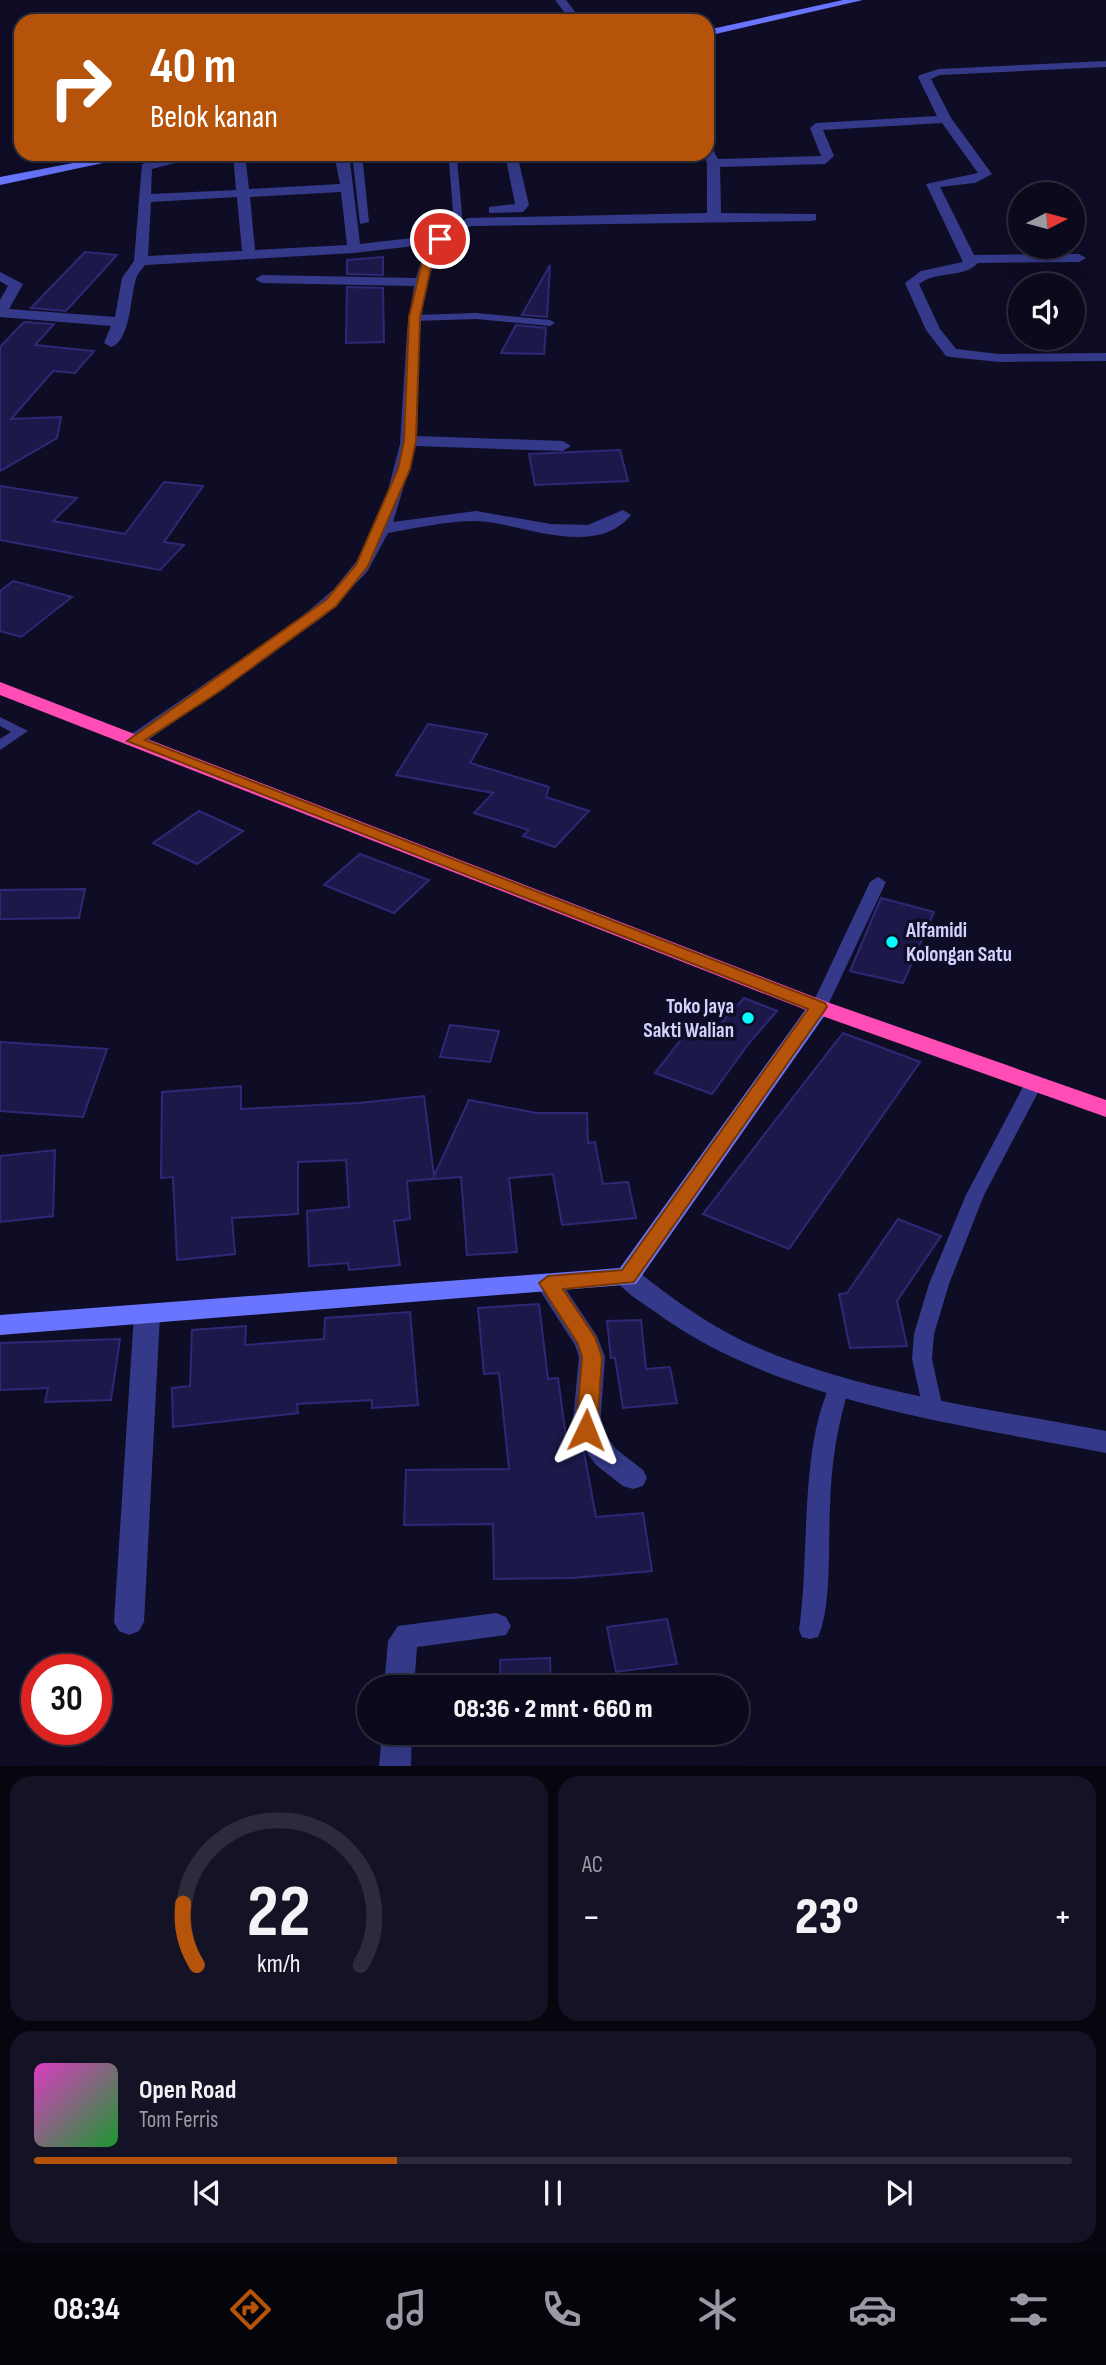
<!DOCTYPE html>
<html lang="id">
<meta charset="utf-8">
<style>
:root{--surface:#0b0a1c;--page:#141325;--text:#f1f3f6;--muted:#9a9aa3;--line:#2b2b3b;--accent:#b45309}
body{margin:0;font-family:"Sofia Sans Condensed",sans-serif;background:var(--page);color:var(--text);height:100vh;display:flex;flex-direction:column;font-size:26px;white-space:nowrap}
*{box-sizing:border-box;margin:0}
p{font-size:23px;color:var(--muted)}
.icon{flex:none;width:38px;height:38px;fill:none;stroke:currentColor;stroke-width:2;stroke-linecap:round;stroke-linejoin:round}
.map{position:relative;height:1766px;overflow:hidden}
.side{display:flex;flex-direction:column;gap:10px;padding:10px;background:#06060f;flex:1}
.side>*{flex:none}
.top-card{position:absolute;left:14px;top:14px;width:700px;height:147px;border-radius:21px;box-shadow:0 7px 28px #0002,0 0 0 2px var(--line);background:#b45309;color:#fff;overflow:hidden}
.needle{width:46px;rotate:84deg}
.tools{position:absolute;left:1008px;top:182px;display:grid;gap:14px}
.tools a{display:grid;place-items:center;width:77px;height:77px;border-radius:50%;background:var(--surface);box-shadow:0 7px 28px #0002,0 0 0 2px var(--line);font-size:35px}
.speed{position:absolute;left:21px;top:1654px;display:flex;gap:14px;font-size:35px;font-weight:700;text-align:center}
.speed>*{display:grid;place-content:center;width:91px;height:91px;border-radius:50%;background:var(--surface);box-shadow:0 7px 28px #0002,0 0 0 2px var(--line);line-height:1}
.speed .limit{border:10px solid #d22;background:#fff;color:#111}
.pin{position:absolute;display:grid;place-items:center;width:60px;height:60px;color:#fff;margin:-30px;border:4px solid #fff;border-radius:50%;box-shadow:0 2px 7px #0007}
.me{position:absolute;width:77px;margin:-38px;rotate:2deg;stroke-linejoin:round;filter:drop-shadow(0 0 5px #0008)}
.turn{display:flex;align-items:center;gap:24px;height:147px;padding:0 21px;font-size:32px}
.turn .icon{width:91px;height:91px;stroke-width:2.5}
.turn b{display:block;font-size:49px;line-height:60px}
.big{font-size:52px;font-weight:800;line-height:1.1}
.side .widget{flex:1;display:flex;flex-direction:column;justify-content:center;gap:10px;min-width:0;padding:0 24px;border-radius:21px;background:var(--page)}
.side .dial{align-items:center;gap:0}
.dial svg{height:182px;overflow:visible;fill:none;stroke:var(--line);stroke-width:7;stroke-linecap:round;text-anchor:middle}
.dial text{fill:var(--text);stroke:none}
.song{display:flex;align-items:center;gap:21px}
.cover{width:84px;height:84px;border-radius:10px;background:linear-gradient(135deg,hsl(310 70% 55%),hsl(130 70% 35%))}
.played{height:7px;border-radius:4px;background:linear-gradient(90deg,var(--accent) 35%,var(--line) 35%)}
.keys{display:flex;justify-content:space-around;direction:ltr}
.heat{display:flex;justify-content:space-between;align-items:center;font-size:38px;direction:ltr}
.side .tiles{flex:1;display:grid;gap:10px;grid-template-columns:1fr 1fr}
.widget:last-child{grid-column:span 2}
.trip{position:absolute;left:357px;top:1675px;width:392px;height:70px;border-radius:35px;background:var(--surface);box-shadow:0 7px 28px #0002,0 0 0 2px var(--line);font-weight:800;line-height:70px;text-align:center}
.menu{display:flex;height:112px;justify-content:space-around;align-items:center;background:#04040b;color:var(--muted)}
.menu .icon{width:49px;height:49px}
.menu .active{color:var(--accent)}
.menu b{font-size:32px;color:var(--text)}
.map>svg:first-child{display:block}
</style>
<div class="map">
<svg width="1106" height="1767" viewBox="0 0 1106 1767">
<rect width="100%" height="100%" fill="#0f0d26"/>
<g fill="#1c1849" stroke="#2f2877" stroke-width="2">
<polygon points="85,252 117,255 66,311 31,308"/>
<polygon points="383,257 383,275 347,274 347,260"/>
<polygon points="550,265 547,317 522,315"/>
<polygon points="347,287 383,288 384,342 346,343"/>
<polygon points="24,322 54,324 35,345 94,351 75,373 53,371 11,419 61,417 57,438 0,471 0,347"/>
<polygon points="516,325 546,328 544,354 501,353"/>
<polygon points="620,450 628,481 535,485 529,454"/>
<polygon points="164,482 203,486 164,542 184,545 160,570 0,540 0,486 77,498 53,521 125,534"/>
<polygon points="13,581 72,597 21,637 0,631 0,591"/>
<polygon points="428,724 487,734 470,763 549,787 546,797 589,811 555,847 523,836 529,830 474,813 493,793 396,775"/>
<polygon points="199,811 243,831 197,864 153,843"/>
<polygon points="360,854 429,880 394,913 324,885"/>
<polygon points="85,889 79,918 0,919 0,890"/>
<polygon points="881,898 934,912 903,983 850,971"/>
<polygon points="744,998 777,1011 749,1043 712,1094 655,1073 690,1028 710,1035"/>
<polygon points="450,1025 499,1031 490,1062 440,1057"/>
<polygon points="843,1033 920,1062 789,1249 703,1214"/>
<polygon points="0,1042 107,1049 83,1117 0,1111"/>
<polygon points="241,1086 241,1109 359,1103 424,1096 434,1176 469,1100 536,1113 587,1113 588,1143 595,1142 603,1184 628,1182 636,1218 562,1225 553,1174 509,1178 517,1252 467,1255 461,1177 407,1181 410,1219 394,1221 400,1265 349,1270 348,1263 309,1266 307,1211 349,1207 346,1160 298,1162 298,1214 232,1218 235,1254 177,1260 173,1177 161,1178 162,1092"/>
<polygon points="55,1150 53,1216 0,1222 0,1156"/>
<polygon points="898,1219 941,1236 897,1301 907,1346 850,1348 839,1294 847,1293"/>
<polygon points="539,1304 548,1379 558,1378 566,1437 572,1436 584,1453 596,1517 643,1513 652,1571 572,1578 494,1579 493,1524 404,1525 406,1470 509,1469 499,1373 484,1374 478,1308"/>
<polygon points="410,1312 418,1405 372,1408 372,1400 297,1404 298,1413 173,1427 172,1388 190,1386 192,1330 246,1326 245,1345 324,1339 325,1318"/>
<polygon points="641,1320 646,1369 670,1367 677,1403 623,1408 615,1358 611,1358 607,1321"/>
<polygon points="120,1339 111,1400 45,1402 48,1388 0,1390 0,1343"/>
<polygon points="667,1619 677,1664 616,1672 607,1627"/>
<polygon points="550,1658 551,1687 501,1687 500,1660"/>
</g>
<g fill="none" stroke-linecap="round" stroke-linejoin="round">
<g fill="#343a89" fill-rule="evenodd">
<polygon points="574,13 577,13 577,17 444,21 448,19"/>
<path d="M370 154H445L457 159 463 226 454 224 449 162C429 153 382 152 363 163L369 222 360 224 353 162 359 156Z"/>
<polygon points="476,313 550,320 555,323 550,326 476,319 415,321 410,318 415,315"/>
<polygon points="0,717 28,731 0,750 0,739 11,732 0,726"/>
<polygon points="878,877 886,882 827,1007 819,1012 813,1011 811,1007 870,882"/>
<polygon points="1033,1079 1039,1081 1042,1085 984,1195 949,1284 934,1334 932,1359 943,1409 940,1415 933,1417 926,1415 923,1409 912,1359 914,1334 929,1284 966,1195 1024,1085 1027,1081"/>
<path d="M840 1377 847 1380 850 1385C837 1425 831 1465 830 1508 828 1541 832 1608 818 1637L810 1639 802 1637 799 1630C810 1557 799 1442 833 1380Z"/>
</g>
<g fill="#343a89" fill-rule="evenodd">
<polygon points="555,0 566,0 582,21 571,21"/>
<path d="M1106 61V67L940 75 931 79 951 118 992 174 975 183 940 187 974 255 1079 254 1086 258 1079 262 978 263C962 279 937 270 919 284L940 329 956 349 999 354 1106 353V361L999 362 951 357 946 356 926 330 905 283 921 271 963 262 926 184 978 173 942 123 823 130 834 156 825 164 720 167 721 213 816 214V220L811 221 471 226C463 230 453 233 448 240 411 285 421 381 417 436L563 441 571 446 563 451 416 446 393 522 476 511 551 524 588 525 623 510 631 515C594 560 521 522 475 521 446 521 417 528 388 533L367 572 323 617 141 745H127L124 741 127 737 298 620 334 589 359 558 387 494 400 444 407 331 414 286 262 283 255 279 262 275 416 278 422 259 431 244 354 253 145 265C142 269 137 274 136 279 130 296 131 341 111 347L104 343 111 326 0 317V300L8 286 0 281V272L23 284 9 309 115 317 122 278 134 261 142 164 187 154H210L152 169 151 194 236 190 233 154H245L249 189 340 184 334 154H346L350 162 360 244 437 235 468 218 707 213V163L703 154H707V145L711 146 718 159 821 156 810 128 816 123 937 116 918 77 920 75 939 69ZM341 192 347 245 255 250 250 197ZM237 197 242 251 148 256 151 202Z"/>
<polygon points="505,154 517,154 529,205 523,212 489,213 489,207 515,204"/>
<path d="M627 1268 636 1270C670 1297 704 1322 743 1341 850 1391 990 1409 1106 1431V1453C959 1424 776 1402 654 1311 641 1302 622 1291 614 1277L618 1270Z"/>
<polygon points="548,1274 557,1276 597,1336 605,1357 600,1428 616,1449 643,1470 647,1478 643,1486 633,1489 623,1486 596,1465 576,1438 572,1430 579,1357 575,1345 535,1283 539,1276"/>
<polygon points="147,1304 156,1307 160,1314 144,1622 139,1631 129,1635 119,1631 114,1622 134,1314 138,1307"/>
<polygon points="496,1613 506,1617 511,1626 506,1635 417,1647 414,1687 384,1687 388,1641 398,1626"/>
<polygon points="382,1732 412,1732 411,1767 379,1767"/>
</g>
<g fill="#6975ff" fill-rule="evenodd">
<polygon points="843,0 863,0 707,36 707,30"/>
<polygon points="120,154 145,154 0,185 0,177"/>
<polygon points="819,1000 827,1002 830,1007 827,1012 636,1284 0,1335 0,1315 620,1268 811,1002"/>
</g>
<polygon fill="#ff4db5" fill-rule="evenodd" points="0,682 827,1002 1106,1100 1106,1117 811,1012 0,695"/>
</g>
<polygon fill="#b45309" stroke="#753606" stroke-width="2" points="436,236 445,239 433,258 420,317 416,441 410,469 368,566 336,606 220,691 145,740 825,1003 827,1007 634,1282 563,1289 595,1337 602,1357 597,1430 594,1436 579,1436 576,1430 582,1357 578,1344 539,1283 548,1276 622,1270 808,1009 127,741 326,600 356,565 398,469 404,441 409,317 423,258"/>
<g fill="#00fdfc" stroke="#0f0d26" stroke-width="2.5">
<circle cx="892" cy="942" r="7"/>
<circle cx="748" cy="1018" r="7"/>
</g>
<g text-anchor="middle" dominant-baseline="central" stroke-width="7" stroke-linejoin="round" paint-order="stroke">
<g font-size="21" font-weight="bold" fill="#d3d2ff" stroke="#0f0d26" text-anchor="start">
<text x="906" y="930">Alfamidi<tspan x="906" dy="24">Kolongan Satu</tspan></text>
<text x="734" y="1006" text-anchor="end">Toko Jaya<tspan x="734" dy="24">Sakti Walian</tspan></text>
</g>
</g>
</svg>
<div class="tools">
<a><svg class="needle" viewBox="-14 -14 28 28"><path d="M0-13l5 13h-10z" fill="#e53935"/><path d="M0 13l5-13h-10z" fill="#9a9aa3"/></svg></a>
<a><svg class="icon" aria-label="sound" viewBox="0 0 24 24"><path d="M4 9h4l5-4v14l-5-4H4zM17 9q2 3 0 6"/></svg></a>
</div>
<div class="speed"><div class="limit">30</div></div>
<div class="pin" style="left:440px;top:239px;background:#d93025"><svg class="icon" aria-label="arrive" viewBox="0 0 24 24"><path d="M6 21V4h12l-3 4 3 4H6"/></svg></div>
<svg class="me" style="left:586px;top:1430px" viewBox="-20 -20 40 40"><path d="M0-17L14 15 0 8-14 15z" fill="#b45309" stroke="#fff" stroke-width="4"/></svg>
<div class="trip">08:36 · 2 mnt · 660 m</div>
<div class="top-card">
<div class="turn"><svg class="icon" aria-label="right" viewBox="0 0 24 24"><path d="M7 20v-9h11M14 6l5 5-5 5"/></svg><div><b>40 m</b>Belok kanan</div></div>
</div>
</div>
<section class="side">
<div class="tiles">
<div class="widget dial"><svg viewBox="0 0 100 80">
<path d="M14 69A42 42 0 1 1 86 69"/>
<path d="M14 69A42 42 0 0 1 8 42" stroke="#b45309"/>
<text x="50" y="56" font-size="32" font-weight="700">22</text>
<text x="50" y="72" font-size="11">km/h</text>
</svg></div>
<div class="widget"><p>AC</p>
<div class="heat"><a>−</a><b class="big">23°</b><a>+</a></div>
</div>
<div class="widget">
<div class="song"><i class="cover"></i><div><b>Open Road</b><p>Tom Ferris</p></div></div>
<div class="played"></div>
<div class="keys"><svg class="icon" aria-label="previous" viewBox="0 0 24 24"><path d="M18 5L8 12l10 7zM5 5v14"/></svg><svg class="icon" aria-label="pause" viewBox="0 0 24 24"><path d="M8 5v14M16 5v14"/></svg><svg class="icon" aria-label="next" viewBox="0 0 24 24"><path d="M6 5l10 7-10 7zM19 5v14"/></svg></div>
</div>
</div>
</section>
<nav class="menu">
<b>08:34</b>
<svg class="icon active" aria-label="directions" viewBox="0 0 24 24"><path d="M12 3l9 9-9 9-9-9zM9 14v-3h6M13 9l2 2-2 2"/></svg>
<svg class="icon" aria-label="music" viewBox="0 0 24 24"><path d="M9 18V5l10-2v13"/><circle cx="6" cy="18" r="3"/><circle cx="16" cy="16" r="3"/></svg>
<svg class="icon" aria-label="phone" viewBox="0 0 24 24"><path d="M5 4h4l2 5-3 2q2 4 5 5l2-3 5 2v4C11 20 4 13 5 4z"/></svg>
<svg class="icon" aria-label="climate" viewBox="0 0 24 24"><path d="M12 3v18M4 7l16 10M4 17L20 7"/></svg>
<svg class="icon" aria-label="car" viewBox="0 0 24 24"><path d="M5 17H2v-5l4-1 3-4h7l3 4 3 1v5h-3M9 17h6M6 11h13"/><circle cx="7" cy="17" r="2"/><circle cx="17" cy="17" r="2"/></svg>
<svg class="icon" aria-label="filters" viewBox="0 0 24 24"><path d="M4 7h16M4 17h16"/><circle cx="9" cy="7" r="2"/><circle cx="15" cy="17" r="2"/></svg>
</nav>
